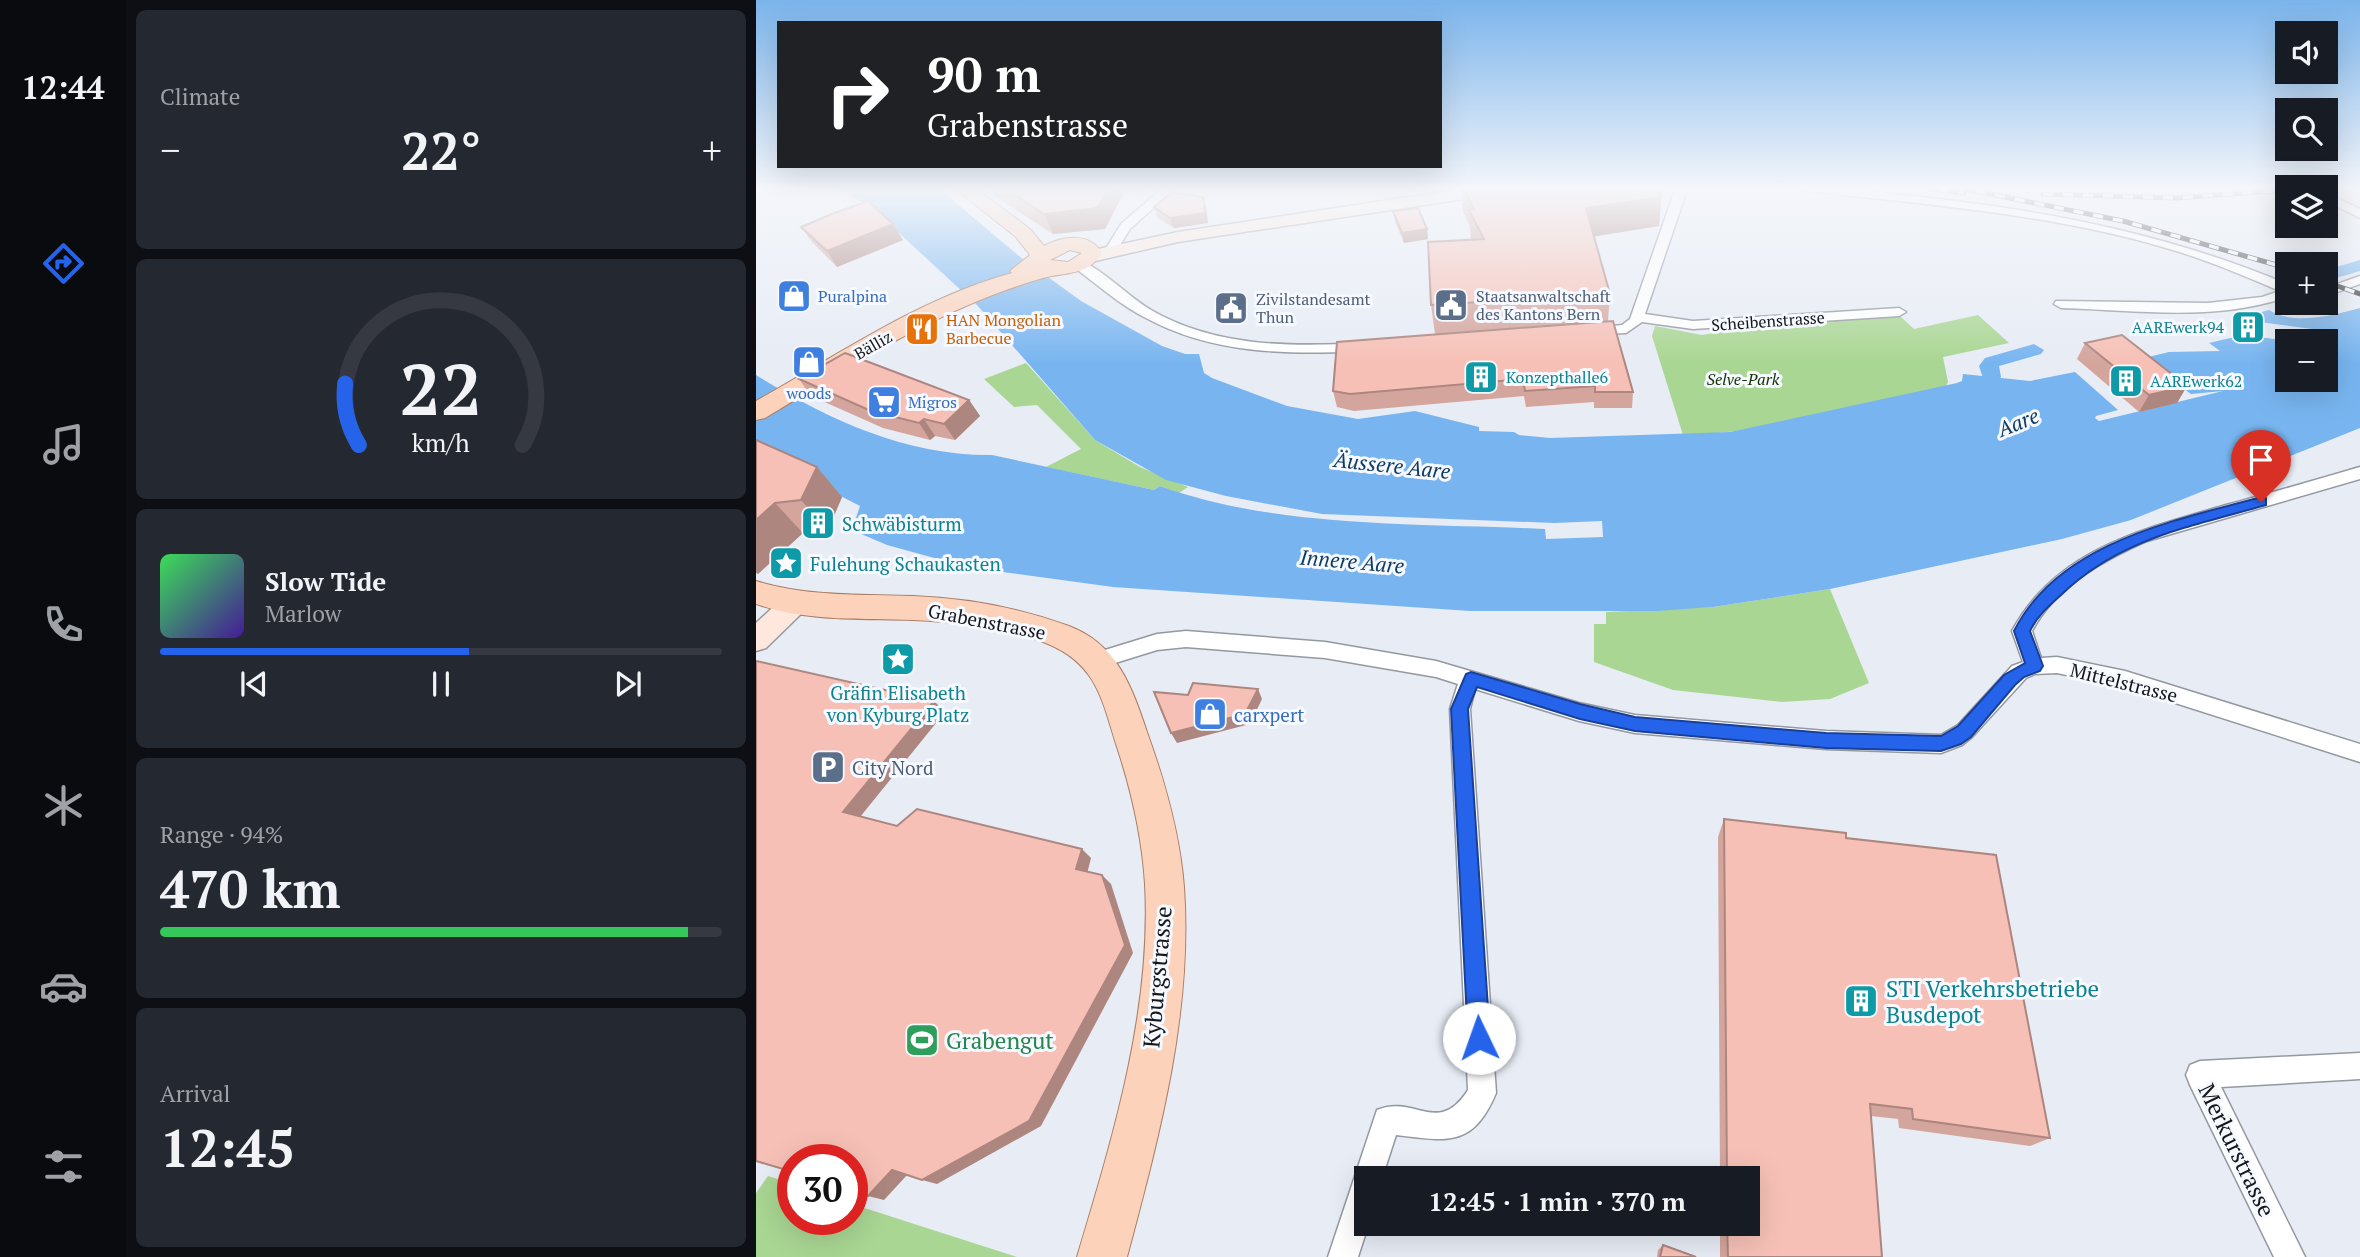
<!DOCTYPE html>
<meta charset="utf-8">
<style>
:root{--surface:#171b24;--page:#242831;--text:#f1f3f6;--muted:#9ea1a6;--line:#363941;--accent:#2563eb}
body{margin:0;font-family:"PT Serif",serif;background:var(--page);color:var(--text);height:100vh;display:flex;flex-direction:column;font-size:26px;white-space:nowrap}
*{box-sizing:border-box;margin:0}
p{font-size:23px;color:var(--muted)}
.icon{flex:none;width:38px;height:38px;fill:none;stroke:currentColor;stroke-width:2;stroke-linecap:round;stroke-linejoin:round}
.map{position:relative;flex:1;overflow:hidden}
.panel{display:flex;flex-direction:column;gap:10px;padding:10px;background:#0d0f14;width:630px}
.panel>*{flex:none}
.top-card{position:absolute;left:21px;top:21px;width:665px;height:147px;border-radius:0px;box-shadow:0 7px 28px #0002;background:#202124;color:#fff;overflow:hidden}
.buttons{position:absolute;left:1519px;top:21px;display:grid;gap:14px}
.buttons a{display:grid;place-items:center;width:63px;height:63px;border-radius:0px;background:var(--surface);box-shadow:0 7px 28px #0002;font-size:35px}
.speed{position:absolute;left:21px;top:1144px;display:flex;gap:14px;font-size:35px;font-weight:700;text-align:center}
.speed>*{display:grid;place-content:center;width:91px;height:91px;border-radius:50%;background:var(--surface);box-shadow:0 7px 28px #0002;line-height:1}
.speed .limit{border:10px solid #d22;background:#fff;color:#111}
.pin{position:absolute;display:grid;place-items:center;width:60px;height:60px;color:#fff;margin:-72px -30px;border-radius:50% 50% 50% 0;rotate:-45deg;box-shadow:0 0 7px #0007}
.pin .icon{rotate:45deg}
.me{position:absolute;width:77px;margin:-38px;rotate:357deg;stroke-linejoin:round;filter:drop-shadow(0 0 5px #0008)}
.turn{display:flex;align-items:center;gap:24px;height:147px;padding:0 35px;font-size:32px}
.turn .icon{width:91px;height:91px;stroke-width:2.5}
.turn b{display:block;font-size:49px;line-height:60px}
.big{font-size:52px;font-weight:700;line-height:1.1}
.panel .card{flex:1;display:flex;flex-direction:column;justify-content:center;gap:10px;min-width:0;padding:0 24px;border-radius:10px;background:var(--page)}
.panel .dial{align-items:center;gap:0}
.dial svg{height:182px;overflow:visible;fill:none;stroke:var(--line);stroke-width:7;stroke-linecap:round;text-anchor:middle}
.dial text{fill:var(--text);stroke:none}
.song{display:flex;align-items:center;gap:21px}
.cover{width:84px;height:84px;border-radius:10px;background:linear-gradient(135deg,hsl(130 70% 55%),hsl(260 70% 35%))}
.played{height:7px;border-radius:4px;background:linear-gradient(90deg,var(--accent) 55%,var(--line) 55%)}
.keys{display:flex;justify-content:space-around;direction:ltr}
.heat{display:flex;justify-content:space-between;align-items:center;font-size:38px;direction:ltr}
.charge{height:10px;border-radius:5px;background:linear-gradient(90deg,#34c759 94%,var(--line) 0)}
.trip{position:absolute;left:598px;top:1166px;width:406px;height:70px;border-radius:0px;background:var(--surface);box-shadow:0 7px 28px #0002;font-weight:700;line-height:70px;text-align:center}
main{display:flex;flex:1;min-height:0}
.tabs{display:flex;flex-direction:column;width:126px;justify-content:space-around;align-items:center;background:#090b0e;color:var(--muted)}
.tabs .icon{width:49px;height:49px}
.tabs .current{color:var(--accent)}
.tabs b{font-size:32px;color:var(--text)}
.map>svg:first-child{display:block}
</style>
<main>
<nav class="tabs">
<b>12:44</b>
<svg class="icon current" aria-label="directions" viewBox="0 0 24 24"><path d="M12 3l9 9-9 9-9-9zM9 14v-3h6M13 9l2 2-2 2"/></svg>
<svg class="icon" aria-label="music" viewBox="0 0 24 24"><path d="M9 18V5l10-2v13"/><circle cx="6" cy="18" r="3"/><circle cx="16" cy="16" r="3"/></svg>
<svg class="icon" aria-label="phone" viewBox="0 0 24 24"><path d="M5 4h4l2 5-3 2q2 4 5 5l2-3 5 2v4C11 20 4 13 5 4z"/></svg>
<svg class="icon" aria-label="climate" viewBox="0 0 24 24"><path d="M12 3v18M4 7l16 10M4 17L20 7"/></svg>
<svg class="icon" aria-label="car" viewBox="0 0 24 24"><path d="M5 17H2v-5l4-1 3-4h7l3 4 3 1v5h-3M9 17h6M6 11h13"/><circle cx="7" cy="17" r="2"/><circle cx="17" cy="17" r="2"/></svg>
<svg class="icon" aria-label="filters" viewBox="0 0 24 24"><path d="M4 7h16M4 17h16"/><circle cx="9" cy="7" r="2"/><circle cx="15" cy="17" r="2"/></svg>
</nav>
<section class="panel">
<div class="card"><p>Climate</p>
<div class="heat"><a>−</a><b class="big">22°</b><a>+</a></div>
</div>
<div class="card dial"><svg viewBox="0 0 100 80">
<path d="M14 69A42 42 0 1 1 86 69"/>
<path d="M14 69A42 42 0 0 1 8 42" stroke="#2563eb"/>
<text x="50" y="56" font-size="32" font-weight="700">22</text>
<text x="50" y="72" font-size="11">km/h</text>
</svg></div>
<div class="card">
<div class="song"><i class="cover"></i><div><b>Slow Tide</b><p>Marlow</p></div></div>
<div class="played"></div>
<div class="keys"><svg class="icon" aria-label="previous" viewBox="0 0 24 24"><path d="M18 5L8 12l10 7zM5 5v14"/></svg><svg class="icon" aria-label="pause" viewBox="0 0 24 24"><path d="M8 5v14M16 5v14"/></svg><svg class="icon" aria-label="next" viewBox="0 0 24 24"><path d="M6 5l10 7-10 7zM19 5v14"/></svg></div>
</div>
<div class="card"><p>Range · 94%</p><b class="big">470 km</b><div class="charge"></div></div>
<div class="card"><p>Arrival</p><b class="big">12:45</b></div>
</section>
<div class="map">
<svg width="1604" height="1257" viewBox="0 0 1604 1257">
<rect width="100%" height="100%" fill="#e7ecf5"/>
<g fill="#a9d693">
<path d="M1222 315 1253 343 1187 357 1192 382 1190 386C1104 405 1015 433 927 435L896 336 899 326 946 335 1012 324 1144 316 1158 329Z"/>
<polygon points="270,363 339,440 384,467 432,487 423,493 404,486 398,490 290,467 325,449 281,405 258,407 228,379"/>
<polygon points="1074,589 1113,683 1074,699 1026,702 917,690 838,662 838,624 850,624 850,612 957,607"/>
<polygon points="12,1176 37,1184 37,1220 96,1220 96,1204 261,1257 0,1257 0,1193"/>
</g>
<path fill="#78b5f0" d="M79 187H181L263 256 325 301 406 346 429 354H443L448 373 456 378 531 406 602 419 659 411 723 427V431L758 432 763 435 794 438 974 432 1201 383 1206 381 1207 374 1274 381 1319 372 1362 410 1340 416 1339 418 1343 421 1467 391 1435 394 1388 358 1413 352 1464 351 1453 343 1487 335 1535 341H1531V380H1570V341H1563L1559 332 1563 330 1481 319 1513 310C1538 326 1577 315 1604 308V428L1375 520 1306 539 1074 589 957 607 901 611H714L357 587 239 571 193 562 131 545 96 530 104 506 0 453V375C71 419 150 456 236 455L398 490 404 486C523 529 664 523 789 529L790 539 847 537 846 521 798 523 566 514 470 496 410 480 339 440 221 305 116 208Z"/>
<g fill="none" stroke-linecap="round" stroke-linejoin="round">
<g fill="#78b5f0" fill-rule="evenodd">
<polygon points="1604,260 1604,271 1570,281 1570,270"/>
<polygon points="1278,344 1288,350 1285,354 1243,366 1245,377 1242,381 1228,381 1223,366 1229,358"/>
</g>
<g stroke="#9498a1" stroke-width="3">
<g id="street">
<polygon points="408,187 421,187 374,229 359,253 351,253 349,250 365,224"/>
<polygon points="920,187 932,187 889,314 937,321 1143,308 1150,312 1143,316 937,329 886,322 870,333 830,335 830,329 866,325 874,319"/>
<path d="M1036 187C1088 187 1139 194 1191 200 1309 214 1421 238 1531 284V297C1459 322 1380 310 1305 308L1298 304 1300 301 1452 303 1506 297 1524 291C1486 275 1449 259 1410 248 1291 213 1165 204 1042 190Z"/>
<polygon points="1570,193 1604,209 1604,218 1570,201"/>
<path d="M324 261C344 267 374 298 395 310 459 347 535 347 606 343L613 347 606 351C532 355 456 354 390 318 364 305 342 285 319 268L318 265Z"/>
<polygon points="1604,276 1604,284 1570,296 1570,288"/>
<path d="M1604 467V479L1391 541C1346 561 1300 586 1276 631L1285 658 1301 657 1369 671 1604 744V762L1369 687 1301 673 1279 674 1270 678 1216 737 1206 745 1185 753 1070 749 879 733 823 721 719 689 714 709 740 1093C717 1148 691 1141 640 1135L626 1178H611L613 1223 602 1257H572L621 1110C659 1094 682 1137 712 1090L694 709 702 684 680 677 569 658 430 647 401 650 343 668 336 666 333 660 336 654 401 634 430 631 569 642 680 661 823 703 879 715 1070 731 1185 735 1202 725 1256 666 1267 662 1256 631C1300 549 1388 529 1470 505 1515 493 1559 480 1604 467Z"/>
<polygon points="1604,1053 1604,1079 1465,1087 1549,1257 1518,1257 1434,1085 1430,1075 1434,1065 1444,1061"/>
</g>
</g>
<g stroke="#9498a1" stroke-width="3">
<g id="secondary">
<polygon points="718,187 762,187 754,192 422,242 335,262 326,256 328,252 422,232"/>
<polygon points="38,594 48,597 52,604 48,611 10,648 0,651 0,623 28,597"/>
</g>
</g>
<g stroke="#aa7d65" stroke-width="2">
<g id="primary">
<path d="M197 187H218L274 229 288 246C307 236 334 232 346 253 333 273 318 272 296 276 280 279 265 285 250 290 164 321 87 371 9 418L0 420V401C82 355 164 298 256 273L254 271 274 255 260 237ZM314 250 326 253 312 262 294 260Z"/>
<path d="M0 581C53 597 103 594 157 596 210 598 264 608 313 626 361 644 376 687 391 732 409 782 424 834 428 887 437 1012 403 1137 371 1257H321C357 1137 396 1010 389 884 386 836 375 789 360 744 346 699 340 664 292 644 251 627 201 622 157 620 103 618 52 622 0 604Z"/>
</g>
</g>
<use href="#street" fill="#fff" fill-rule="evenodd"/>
<use href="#secondary" fill="#fee8dd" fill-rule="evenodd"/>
<use href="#primary" fill="#fcd2bb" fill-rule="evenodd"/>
<g stroke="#313337" stroke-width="5">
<g id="rail">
<polyline points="1163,187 1208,193"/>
<polyline points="1200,187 1367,221 1531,268"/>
<polyline points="1287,194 1420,198 1531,190"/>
<polyline points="1570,282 1604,294"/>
</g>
</g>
<use href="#rail" stroke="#f6f9ff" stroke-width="3.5" stroke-dasharray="10" stroke-linecap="butt"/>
</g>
<g fill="#d4a59d">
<polygon points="235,187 392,187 385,193 368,192 349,229 297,234 239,196"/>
<polygon points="705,187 903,187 906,191 903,226 838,236 854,294 852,321 877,392 876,408 838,408 838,402 770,407 768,396 598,411 581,407 577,391 679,334 675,305 715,239 714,226 707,212"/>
<polygon points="398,207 450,207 452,223 418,228 402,218"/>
<polygon points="637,211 671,229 672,239 648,243 639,222"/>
<polygon points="45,227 147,240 81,267 56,242"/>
<polygon points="1329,343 1431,386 1421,403 1383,412 1321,359"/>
<polygon points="43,379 213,400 224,416 199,440 179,436 174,440 127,428 55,396"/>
<polygon points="0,440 61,467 86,497 72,530 47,533 2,574 0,573"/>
<polygon points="968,819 1090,838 1294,1138 1274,1146 1143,1128 1142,1119 1115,1116 1126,1257 964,1257 964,1223 992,1223 992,1178 964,1178 962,837"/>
<polygon points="907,1245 940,1257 901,1257 902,1250"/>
</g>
<g fill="#ac867f">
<polygon points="353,187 367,187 368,192 349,229 297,234 288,214"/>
<polygon points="383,187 392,187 385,193"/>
<polygon points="906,191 903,226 829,238 830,208"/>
<polygon points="447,197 450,207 452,223 418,228 414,218"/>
<polygon points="137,224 147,240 81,267 71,251"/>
<polygon points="671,229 672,239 648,243 646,233"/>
<polygon points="1431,386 1421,403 1383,412 1393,395"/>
<polygon points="213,400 224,416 199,440 188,424"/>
<polygon points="168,419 179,436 174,440 163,423"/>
<polygon points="61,467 86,497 72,530 45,500"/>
<polygon points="19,503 47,533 2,574 0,572 0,520"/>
<polygon points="502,689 506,699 494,724 421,743 415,733"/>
<polygon points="178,701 189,712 100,822 87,812"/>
<polygon points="326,849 335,858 330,878 320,869"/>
<polygon points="346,875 355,884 377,953 285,1126 181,1184 166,1180"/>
<polygon points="136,1170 152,1174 128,1200 112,1196"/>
</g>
<g fill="#f6c0b6" stroke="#ac867f" stroke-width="2">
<polygon points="247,187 353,187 341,208 288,214"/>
<polygon points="707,187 903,187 906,191 901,192 905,197 830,208 854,294 675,305 672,242 728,239 713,210 718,209"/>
<polygon points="416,192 447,197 449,213 414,218 398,207"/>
<polygon points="112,201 137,224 71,251 45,227 76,214"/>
<polygon points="662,208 671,229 646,233 637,211"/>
<polygon points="857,321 877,392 839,392 839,386 769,391 767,379 594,394 577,391 581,342"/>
<polygon points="1366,335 1431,386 1393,395 1329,343"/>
<polygon points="89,353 213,400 188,424 168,419 163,423 115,411 43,379"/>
<polygon points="0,440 61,467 45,500 19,503 0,520"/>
<polygon points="0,661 178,701 87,812 141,826 161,809 326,849 320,869 346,875 369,945 273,1121 166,1180 136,1170 112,1196 96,1191 96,1160 37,1160 37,1172 0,1161"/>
<polygon points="437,683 502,689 489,714 415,733 398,692 432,695"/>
<polygon points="968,819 1090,833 1090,838 1240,855 1294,1138 1157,1119 1156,1109 1114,1104 1126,1257 972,1257 971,1223 992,1223 992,1178 971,1178"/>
<polygon points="907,1245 940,1257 904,1257"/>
</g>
<linearGradient id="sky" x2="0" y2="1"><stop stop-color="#7bb4eb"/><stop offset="0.52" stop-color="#f4f6fa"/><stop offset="1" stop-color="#f4f6fa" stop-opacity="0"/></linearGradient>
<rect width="1604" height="363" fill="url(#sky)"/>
<path fill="#2563eb" stroke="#184099" stroke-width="2" d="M1505 497 1510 498V505C1434 527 1364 538 1305 595 1293 606 1281 616 1274 631L1287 666 1284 671 1268 677 1259 685 1215 737 1205 744 1185 751 1070 748 879 731 824 719 721 687 712 709 734 1038 731 1045 723 1048 715 1045 712 1038 695 709 710 674 715 672 824 704 879 717 1070 733 1185 736 1202 726 1248 675 1269 663 1258 631C1303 542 1418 521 1505 497Z"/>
<defs>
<g id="shop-square" transform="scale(1.75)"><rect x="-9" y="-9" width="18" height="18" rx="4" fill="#3f7fe0" stroke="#f6f9ff"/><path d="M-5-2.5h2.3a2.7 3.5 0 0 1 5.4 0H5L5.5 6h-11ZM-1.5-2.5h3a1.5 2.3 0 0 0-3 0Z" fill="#fff"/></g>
<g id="civic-square" transform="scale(1.75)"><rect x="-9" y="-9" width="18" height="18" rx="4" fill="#5c6f8a" stroke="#f6f9ff"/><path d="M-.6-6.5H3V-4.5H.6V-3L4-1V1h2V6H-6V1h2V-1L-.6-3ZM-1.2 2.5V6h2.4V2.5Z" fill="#fff"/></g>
<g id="building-square" transform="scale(1.75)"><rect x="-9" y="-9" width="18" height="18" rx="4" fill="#0f9aa8" stroke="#f6f9ff"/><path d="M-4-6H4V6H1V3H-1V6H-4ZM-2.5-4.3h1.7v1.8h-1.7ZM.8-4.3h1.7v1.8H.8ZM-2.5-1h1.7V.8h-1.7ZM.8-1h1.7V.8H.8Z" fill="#fff"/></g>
<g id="restaurant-square" transform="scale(1.75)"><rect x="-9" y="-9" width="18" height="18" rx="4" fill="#e8710a" stroke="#f6f9ff"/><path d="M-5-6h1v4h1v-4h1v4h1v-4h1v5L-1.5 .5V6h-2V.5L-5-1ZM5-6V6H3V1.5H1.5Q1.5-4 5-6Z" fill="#fff"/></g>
<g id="supermarket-square" transform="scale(1.75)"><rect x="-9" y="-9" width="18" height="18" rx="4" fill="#3f7fe0" stroke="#f6f9ff"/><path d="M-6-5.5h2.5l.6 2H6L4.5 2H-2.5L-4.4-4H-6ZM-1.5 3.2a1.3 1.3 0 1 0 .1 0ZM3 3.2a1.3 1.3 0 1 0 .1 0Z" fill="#fff"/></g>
<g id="sight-square" transform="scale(1.75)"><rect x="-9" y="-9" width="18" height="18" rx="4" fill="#0f9aa8" stroke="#f6f9ff"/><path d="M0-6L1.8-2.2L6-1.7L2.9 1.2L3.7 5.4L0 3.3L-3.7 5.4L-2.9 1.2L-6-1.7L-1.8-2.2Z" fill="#fff"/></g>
<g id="parking-square" transform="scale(1.75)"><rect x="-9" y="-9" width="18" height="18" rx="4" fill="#5c6f8a" stroke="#f6f9ff"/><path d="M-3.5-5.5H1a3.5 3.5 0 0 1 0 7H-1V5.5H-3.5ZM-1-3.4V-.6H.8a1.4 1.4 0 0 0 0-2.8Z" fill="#fff"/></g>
<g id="stadium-square" transform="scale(1.75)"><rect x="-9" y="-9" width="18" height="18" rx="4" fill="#2e9e5b" stroke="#f6f9ff"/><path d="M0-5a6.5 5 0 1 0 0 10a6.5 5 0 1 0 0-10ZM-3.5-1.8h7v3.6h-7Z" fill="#fff"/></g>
</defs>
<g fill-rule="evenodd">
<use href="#shop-square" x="38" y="296"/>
<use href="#civic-square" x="695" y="305"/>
<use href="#civic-square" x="475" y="308"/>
<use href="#building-square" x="1492" y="327"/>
<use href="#restaurant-square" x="166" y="329"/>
<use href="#shop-square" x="53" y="362"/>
<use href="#building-square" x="725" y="377"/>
<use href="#building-square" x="1370" y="381"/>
<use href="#supermarket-square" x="128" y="402"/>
<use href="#building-square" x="62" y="523"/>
<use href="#sight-square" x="30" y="563"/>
<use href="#sight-square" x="142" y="659"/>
<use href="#shop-square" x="454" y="714"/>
<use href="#parking-square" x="72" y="767"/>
<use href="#building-square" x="1105" y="1001"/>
<use href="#stadium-square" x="166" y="1040"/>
</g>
<g text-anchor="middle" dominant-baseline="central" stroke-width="6" stroke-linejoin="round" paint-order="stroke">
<g font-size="16" fill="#366cbe" stroke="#f6f9ff" text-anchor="start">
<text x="62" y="296">Puralpina</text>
<text x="53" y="393" text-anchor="middle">woods</text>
<text x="152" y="402">Migros</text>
</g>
<g font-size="16" fill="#4e5e75" stroke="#f6f9ff" text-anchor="start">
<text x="720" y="296">Staatsanwaltschaft<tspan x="720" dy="18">des Kantons Bern</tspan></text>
<text x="500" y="299">Zivilstandesamt<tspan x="500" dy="18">Thun</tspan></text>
</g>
<g font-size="16" fill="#c56008" stroke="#f6f9ff" text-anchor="start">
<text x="190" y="320">HAN Mongolian<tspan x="190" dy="18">Barbecue</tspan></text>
</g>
<g font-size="16" fill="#15171a" stroke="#f6f9ff">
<text transform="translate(1012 321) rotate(-4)">Scheibenstrasse</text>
<text transform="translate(117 345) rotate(-30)">Bälliz</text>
</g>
<g font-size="16" fill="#0d838f" stroke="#f6f9ff" text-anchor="start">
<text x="1468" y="327" text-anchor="end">AAREwerk94</text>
<text x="750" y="377">Konzepthalle6</text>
<text x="1394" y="381">AAREwerk62</text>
</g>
<g font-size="16" font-style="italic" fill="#163302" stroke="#f6f9ff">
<text x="987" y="379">Selve-Park</text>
</g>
<g font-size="19" fill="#0d838f" stroke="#f6f9ff" text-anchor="start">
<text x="86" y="523">Schwäbisturm</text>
<text x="54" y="563">Fulehung Schaukasten</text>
<text x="142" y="692" text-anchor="middle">Gräfin Elisabeth<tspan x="142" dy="22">von Kyburg Platz</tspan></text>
</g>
<g font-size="19" fill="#15171a" stroke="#f6f9ff">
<text transform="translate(231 621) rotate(11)">Grabenstrasse</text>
<text transform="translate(1368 682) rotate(14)">Mittelstrasse</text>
</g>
<g font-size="19" fill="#366cbe" stroke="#f6f9ff" text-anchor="start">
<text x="478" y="714">carxpert</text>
</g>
<g font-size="19" fill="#4e5e75" stroke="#f6f9ff" text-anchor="start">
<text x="96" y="767">City Nord</text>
</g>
<g font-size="21" font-style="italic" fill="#103c63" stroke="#f6f9ff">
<text transform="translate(1262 422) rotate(-22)">Aare</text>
<text transform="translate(636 465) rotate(6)">Äussere Aare</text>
<text transform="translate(596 561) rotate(5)">Innere Aare</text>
</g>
<g font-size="23" fill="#15171a" stroke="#f6f9ff">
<text transform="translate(401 977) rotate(-85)">Kyburgstrasse</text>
<text transform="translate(1481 1150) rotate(64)">Merkurstrasse</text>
</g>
<g font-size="23" fill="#0d838f" stroke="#f6f9ff" text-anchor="start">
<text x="1130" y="988">STI Verkehrsbetriebe<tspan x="1130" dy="26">Busdepot</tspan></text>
</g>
<g font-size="23" fill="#27864d" stroke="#f6f9ff" text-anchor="start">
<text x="190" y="1040">Grabengut</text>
</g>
</g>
</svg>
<div class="buttons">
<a><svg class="icon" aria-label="sound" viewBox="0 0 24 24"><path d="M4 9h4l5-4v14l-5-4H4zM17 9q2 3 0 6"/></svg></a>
<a><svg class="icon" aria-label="search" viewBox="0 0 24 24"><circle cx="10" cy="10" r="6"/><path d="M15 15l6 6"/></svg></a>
<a><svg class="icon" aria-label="layers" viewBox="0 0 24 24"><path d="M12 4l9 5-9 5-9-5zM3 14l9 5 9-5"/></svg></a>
<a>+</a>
<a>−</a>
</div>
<div class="speed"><div class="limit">30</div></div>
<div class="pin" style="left:1505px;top:502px;background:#d93025"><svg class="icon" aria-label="arrive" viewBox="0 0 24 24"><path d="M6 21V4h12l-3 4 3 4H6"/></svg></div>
<svg class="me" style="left:723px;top:1038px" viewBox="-20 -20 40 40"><circle r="19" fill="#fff"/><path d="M0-13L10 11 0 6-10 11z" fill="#2563eb"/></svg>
<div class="trip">12:45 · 1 min · 370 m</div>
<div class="top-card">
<div class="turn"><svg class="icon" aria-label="right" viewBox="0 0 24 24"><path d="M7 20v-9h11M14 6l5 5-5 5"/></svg><div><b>90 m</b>Grabenstrasse</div></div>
</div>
</div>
</main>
